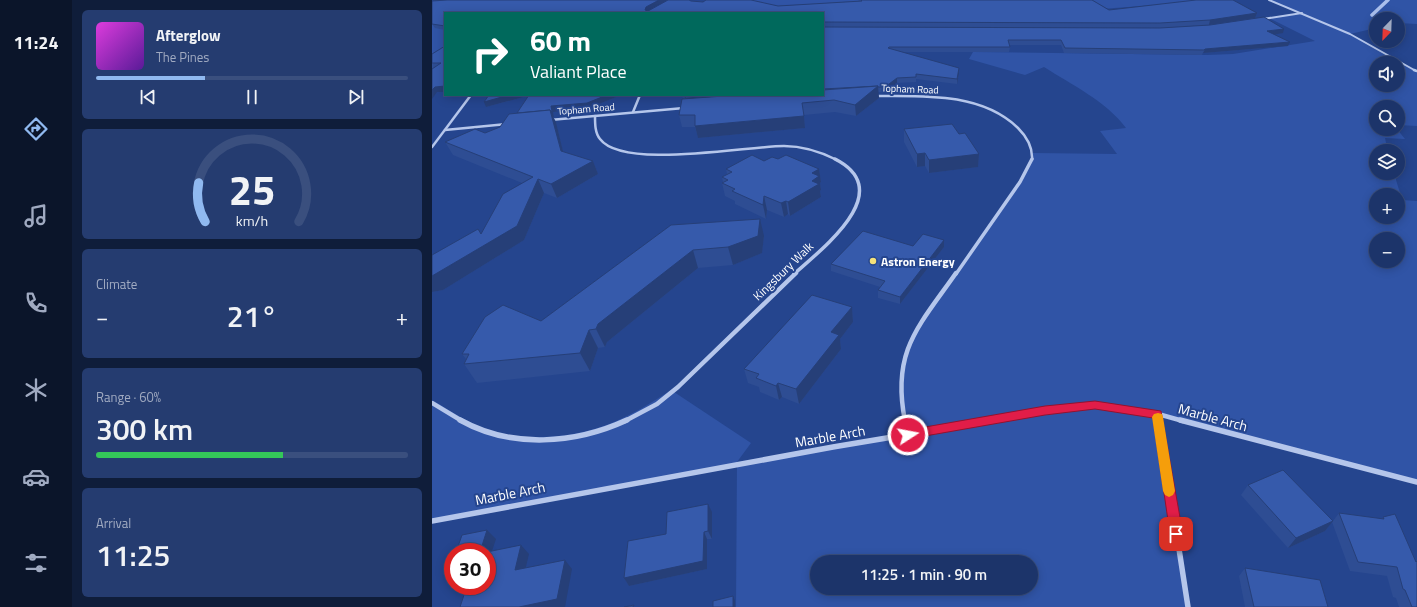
<!DOCTYPE html>
<meta charset="utf-8">
<style>
:root{--surface:#1c346a;--page:#253c70;--text:#f1f3f6;--muted:#a0aac1;--line:#3a4f7e;--accent:#90b9f0}
body{margin:0;font-family:"Titillium Web",sans-serif;background:var(--page);color:var(--text);height:100vh;display:flex;flex-direction:column;font-size:15px;white-space:nowrap}
*{box-sizing:border-box;margin:0}
p{font-size:13px;color:var(--muted)}
.icon{flex:none;width:22px;height:22px;fill:none;stroke:currentColor;stroke-width:2;stroke-linecap:round;stroke-linejoin:round}
.map{position:relative;flex:1;overflow:hidden}
.details{display:flex;flex-direction:column;gap:10px;padding:10px;background:#0f1d3a;width:360px}
.details>*{flex:none}
.top-card{position:absolute;left:12px;top:12px;width:380px;height:84px;border-radius:0px;box-shadow:0 2px 10px #0003,0 0 0 1px var(--line);background:#00695c;color:#fff;overflow:hidden}
.needle{width:26px;rotate:203deg}
.tools{position:absolute;left:937px;top:12px;display:grid;gap:8px}
.tools a{display:grid;place-items:center;width:36px;height:36px;border-radius:50%;background:var(--surface);box-shadow:0 2px 10px #0003,0 0 0 1px var(--line);font-size:20px}
.speed{position:absolute;left:12px;top:543px;display:flex;gap:8px;font-size:20px;font-weight:700;text-align:center}
.speed>*{display:grid;place-content:center;width:52px;height:52px;border-radius:50%;background:var(--surface);box-shadow:0 2px 10px #0003,0 0 0 1px var(--line);line-height:1}
.speed .limit{border:6px solid #d22;background:#fff;color:#111}
.pin{position:absolute;display:grid;place-items:center;width:34px;height:34px;color:#fff;margin:-17px;border-radius:8px;box-shadow:0 2px 6px #0006}
.me{position:absolute;width:44px;margin:-22px;rotate:79deg;stroke-linejoin:round;filter:drop-shadow(0 0 3px #0008)}
.turn{display:flex;align-items:center;gap:14px;height:84px;padding:0 20px;font-size:18px}
.turn .icon{width:52px;height:52px;stroke-width:2.5}
.turn b{display:block;font-size:28px;line-height:34px}
.big{font-size:30px;font-weight:600;line-height:1.1}
.details .card{flex:1;display:flex;flex-direction:column;justify-content:center;gap:6px;min-width:0;padding:0 14px;border-radius:6px;background:var(--page)}
.details .dial{align-items:center;gap:0}
.dial svg{height:104px;overflow:visible;fill:none;stroke:var(--line);stroke-width:7;stroke-linecap:round;text-anchor:middle}
.dial text{fill:var(--text);stroke:none}
.song{display:flex;align-items:center;gap:12px}
.cover{width:48px;height:48px;border-radius:6px;background:linear-gradient(135deg,hsl(300 70% 55%),hsl(270 70% 35%))}
.played{height:4px;border-radius:2px;background:linear-gradient(90deg,var(--accent) 35%,var(--line) 35%)}
.keys{display:flex;justify-content:space-around;direction:ltr}
.heat{display:flex;justify-content:space-between;align-items:center;font-size:22px;direction:ltr}
.charge{height:6px;border-radius:3px;background:linear-gradient(90deg,#34c759 60%,var(--line) 0)}
.trip{position:absolute;left:378px;top:555px;width:228px;height:40px;border-radius:20px;background:var(--surface);box-shadow:0 2px 10px #0003,0 0 0 1px var(--line);font-weight:600;line-height:40px;text-align:center}
main{display:flex;flex:1;min-height:0}
.dock{display:flex;flex-direction:column;width:72px;justify-content:space-around;align-items:center;background:#0b152a;color:var(--muted)}
.dock .icon{width:28px;height:28px}
.dock .current{color:var(--accent)}
.dock b{font-size:18px;color:var(--text)}
.map>svg:first-child{display:block}
</style>
<main>
<nav class="dock">
<b>11:24</b>
<svg class="icon current" aria-label="directions" viewBox="0 0 24 24"><path d="M12 3l9 9-9 9-9-9zM9 14v-3h6M13 9l2 2-2 2"/></svg>
<svg class="icon" aria-label="music" viewBox="0 0 24 24"><path d="M9 18V5l10-2v13"/><circle cx="6" cy="18" r="3"/><circle cx="16" cy="16" r="3"/></svg>
<svg class="icon" aria-label="phone" viewBox="0 0 24 24"><path d="M5 4h4l2 5-3 2q2 4 5 5l2-3 5 2v4C11 20 4 13 5 4z"/></svg>
<svg class="icon" aria-label="climate" viewBox="0 0 24 24"><path d="M12 3v18M4 7l16 10M4 17L20 7"/></svg>
<svg class="icon" aria-label="car" viewBox="0 0 24 24"><path d="M5 17H2v-5l4-1 3-4h7l3 4 3 1v5h-3M9 17h6M6 11h13"/><circle cx="7" cy="17" r="2"/><circle cx="17" cy="17" r="2"/></svg>
<svg class="icon" aria-label="filters" viewBox="0 0 24 24"><path d="M4 7h16M4 17h16"/><circle cx="9" cy="7" r="2"/><circle cx="15" cy="17" r="2"/></svg>
</nav>
<section class="details">
<div class="card">
<div class="song"><i class="cover"></i><div><b>Afterglow</b><p>The Pines</p></div></div>
<div class="played"></div>
<div class="keys"><svg class="icon" aria-label="previous" viewBox="0 0 24 24"><path d="M18 5L8 12l10 7zM5 5v14"/></svg><svg class="icon" aria-label="pause" viewBox="0 0 24 24"><path d="M8 5v14M16 5v14"/></svg><svg class="icon" aria-label="next" viewBox="0 0 24 24"><path d="M6 5l10 7-10 7zM19 5v14"/></svg></div>
</div>
<div class="card dial"><svg viewBox="0 0 100 80">
<path d="M14 69A42 42 0 1 1 86 69"/>
<path d="M14 69A42 42 0 0 1 9 39" stroke="#90b9f0"/>
<text x="50" y="56" font-size="32" font-weight="700">25</text>
<text x="50" y="72" font-size="11">km/h</text>
</svg></div>
<div class="card"><p>Climate</p>
<div class="heat"><a>−</a><b class="big">21°</b><a>+</a></div>
</div>
<div class="card"><p>Range · 60%</p><b class="big">300 km</b><div class="charge"></div></div>
<div class="card"><p>Arrival</p><b class="big">11:25</b></div>
</section>
<div class="map">
<svg width="985" height="607" viewBox="0 0 985 607">
<rect width="100%" height="100%" fill="#25458e"/>
<g fill="#3054a6" fill-rule="evenodd">
<polygon points="279,0 791,0 669,9 339,7"/>
<path d="M836 0H985V24L966 23V19H944V28L918 34 985 71V126L966 125V107H944V129H965L973 139 953 138 956 151H944V173H962L970 200 985 201V481L726 414 758 607H304L305 463 0 520V400C21 412 42 427 65 433 79 437 93 437 107 437 162 436 195 419 239 390L319 443 305 462 474 435 469 372 481 334 588 181 599 162 600 153 685 154 668 131 694 128C674 101 640 85 612 67L593 75 537 59 541 52 775 55 801 54 883 41 837 18 869 14ZM944 63H966V85H944ZM944 195H966V217H944ZM944 239H966V261H944ZM385 562H599V588H385Z"/>
<polygon points="13,21 13,54 0,60 0,24"/>
</g>
<g fill="none" stroke-linecap="round" stroke-linejoin="round">
<polyline stroke="#aabfec" stroke-width="3.5" points="940,15 956,0"/>
<g stroke="#b5c6eb" stroke-width="2">
<polyline points="837,0 918,34 984,71"/>
<polyline points="831,19 870,13"/>
</g>
<g stroke="#b5c6eb" stroke-width="2.5">
<polyline points="982,70 985,71"/>
<path d="M443 96C490 96 549 92 586 128 595 137 601 147 600 160"/>
<polyline points="201,112 208,95"/>
<path d="M163 116C163 124 163 133 168 139 191 170 315 146 352 146 369 146 389 152 405 160"/>
<polyline points="118,120 252,108"/>
<polyline points="13,130 75,124"/>
<polyline points="0,147 39,95"/>
</g>
<g stroke="#b5c6eb" stroke-width="3.5">
<path d="M362 274C391 248 466 191 403 159"/>
<polyline points="524,274 588,182 600,159"/>
</g>
<g stroke="#b5c6eb" stroke-width="4.5">
<polyline points="0,403 30,421"/>
<polyline points="726,414 727,421"/>
<polyline points="193,421 225,404 246,387 364,273"/>
<path d="M473 421C459 351 487 326 524 273"/>
<polyline points="556,421 663,405 726,414 751,421"/>
</g>
<g stroke="#b5c6eb" stroke-width="5.5">
<path d="M28 420C80 449 143 444 195 420"/>
<polyline points="473,420 476,435"/>
<polyline points="727,420 756,607"/>
<polyline points="748,420 985,482"/>
<polyline points="0,521 401,447 562,420"/>
</g>
</g>
<g fill="#2e4d93">
<polygon points="15,0 236,0 215,11 216,11 259,1 346,6 427,1 426,0 660,0 677,10 825,13 823,18 777,25 727,28 391,27 391,13 13,13 13,30 3,28 0,24"/>
<polygon points="391,27 851,33 842,34 856,46 771,53 770,55 632,53 629,45 577,45 578,47 577,52 467,52 527,68 527,73 525,84 484,79 484,82 465,83 453,92 446,92 447,98 424,116 403,112 372,115 373,128 266,138 263,127 250,127 247,115 252,98 245,95 391,95"/>
<polygon points="13,46 13,92 5,92 1,68 0,68 0,54"/>
<polygon points="57,95 189,95 157,108 121,112 122,117 121,117 124,122 131,152 161,161 166,174 125,198 112,193 92,240 11,290 0,292 0,255 49,234 90,183 21,155 13,142 53,133 68,127 85,113 96,96 54,107"/>
<polygon points="472,129 527,134 547,154 546,167 497,173 493,166 485,167 472,142"/>
<polygon points="346,159 387,169 389,182 388,183 389,190 388,191 389,197 358,216 356,214 352,217 335,210 334,219 303,204 303,201 293,196 290,183 291,182 290,177 295,174 294,169 332,161"/>
<polygon points="239,225 332,236 330,253 301,265 266,268 175,342 173,347 166,348 158,371 45,383 32,364 34,359 30,354 109,321"/>
<polygon points="512,240 512,247 468,304 446,298 446,290 448,287 399,271 399,264"/>
<polygon points="420,307 421,322 408,339 409,349 367,404 350,397 347,400 328,392 327,387 316,383 312,369"/>
<polygon points="816,485 901,521 907,513 950,519 951,517 983,562 985,560 985,607 967,607 964,598 961,597 955,576 918,571 900,522 893,531 856,548 809,495"/>
<polygon points="280,512 280,539 275,539 275,569 197,586 192,578 234,534"/>
<polygon points="813,568 896,607 813,607 807,576"/>
</g>
<g fill="#263f78">
<polygon points="227,0 236,0 215,11 213,10 214,7"/>
<polygon points="825,13 823,18 777,25 778,20"/>
<polygon points="852,29 851,33 834,36 835,31"/>
<polygon points="858,42 856,46 771,53 770,55 773,49"/>
<polygon points="527,68 527,73 525,84 525,79"/>
<polygon points="465,78 465,83 453,92 453,87"/>
<polygon points="13,86 13,92 5,92 0,99 0,90 3,87"/>
<polygon points="446,86 447,98 424,116 423,105"/>
<polygon points="77,95 99,95 54,107 52,102"/>
<polygon points="175,95 189,95 157,108 121,112 122,117 121,117 124,122 134,164 129,151 118,110 119,106"/>
<polygon points="372,116 373,128 266,138 263,126"/>
<polygon points="493,153 493,166 485,167 485,154"/>
<polygon points="547,154 546,167 497,173 497,160"/>
<polygon points="161,161 166,174 125,198 119,184"/>
<polygon points="387,169 389,182 388,183 389,190 388,191 389,197 358,216 356,202 380,181 380,173"/>
<polygon points="106,179 112,193 92,240 11,290 0,292 0,276 85,226"/>
<polygon points="332,196 335,210 334,219 331,205"/>
<polygon points="354,201 356,214 352,217 349,203"/>
<polygon points="328,219 332,236 330,253 301,265 296,247"/>
<polygon points="512,240 512,247 468,304 468,297"/>
<polygon points="261,250 266,268 175,342 173,347 164,329 166,324"/>
<polygon points="420,307 421,322 408,339 409,349 367,404 364,389 399,332"/>
<polygon points="157,330 166,348 158,371 148,353"/>
<polygon points="346,383 350,397 347,400 344,386"/>
<polygon points="276,504 280,512 280,539 276,531"/>
<polygon points="901,521 893,531 856,548 864,538"/>
<polygon points="55,530 64,539 56,563 55,552 48,552"/>
<polygon points="272,532 275,539 275,569 197,586 192,578"/>
<polygon points="89,545 97,554 91,579 83,570"/>
<polygon points="133,560 140,569 133,607 87,607"/>
<polygon points="301,596 303,601 303,607 301,607"/>
</g>
<g fill="#365aab" stroke="#263f78">
<polygon points="15,0 227,0 214,7 213,10 216,11 236,0 257,0 259,1 271,2 274,0 319,0 346,6 430,1 429,0 660,0 677,10 764,0 801,0 825,13 778,20 728,23 391,22 391,13 13,13 13,26 0,24 0,1"/>
<polygon points="832,17 852,29 835,31 858,42 773,49 772,50 633,48 629,40 576,40 578,47 457,47 456,48 527,68 525,79 484,74 484,77 465,78 453,87 446,87 446,86 391,89 391,27 728,28 778,25"/>
<polygon points="13,46 13,86 3,87 0,90 0,69 9,63 0,63 0,54"/>
<polygon points="446,86 423,105 402,100 370,103 372,116 263,126 263,115 247,115 250,99 306,95 391,95 391,90"/>
<polygon points="57,95 77,95 52,102"/>
<polygon points="97,95 175,95 155,103 119,106 120,111 119,111 118,110 85,113"/>
<polygon points="254,95 306,95 253,98"/>
<polygon points="118,110 129,151 161,161 119,184 106,179 85,226 0,276 0,255 46,229 49,234 71,194 101,177 13,142 43,129 53,133 68,127 77,114"/>
<polygon points="520,124 527,134 533,133 547,154 497,160 493,153 485,154 472,129"/>
<polygon points="320,155 332,161 340,157 346,159 354,155 387,169 380,173 387,176 380,181 387,184 356,202 354,201 349,203 332,196 331,205 300,191 303,189 290,183 296,180 290,177 300,172 294,169"/>
<polygon points="328,219 326,236 296,247 261,250 166,324 164,329 157,330 148,353 32,364 37,354 30,354 53,317 71,305 109,321 239,225"/>
<polygon points="431,231 481,246 491,234 512,240 468,297 446,290 453,281 399,264"/>
<polygon points="380,295 420,307 399,332 407,335 364,389 346,383 344,386 324,378 327,374 312,369"/>
<polygon points="851,470 901,521 864,538 816,485"/>
<polygon points="276,504 276,531 272,532 271,561 192,578 196,541 234,534 235,512"/>
<polygon points="907,513 952,519 951,517 963,514 984,562 985,561 985,607 980,607 973,590 971,589 965,567 926,562"/>
<polygon points="55,530 48,552 24,552 30,535"/>
<polygon points="89,545 83,570 133,560 125,599 87,607 28,607 35,586 55,586 55,552"/>
<polygon points="813,568 888,580 896,607 822,607"/>
<polygon points="301,596 301,607 281,607 281,601"/>
<polygon points="202,605 201,607 192,607"/>
</g>
<polygon fill="#e11d48" stroke="#92132f" points="663,401 729,411 751,534 749,539 744,541 740,539 738,534 721,418 663,409 613,415 476,439 472,438 470,435 472,432 476,430 613,406"/>
<polygon fill="#f59e0b" points="726,413 730,414 731,417 743,491 741,495 737,497 733,495 731,491 720,417 722,414"/>
<circle fill="#f5e27a" stroke="#25458e" stroke-width="1.5" cx="441" cy="261" r="4"/>
<g text-anchor="middle" dominant-baseline="central" stroke-width="4" stroke-linejoin="round" paint-order="stroke">
<g font-size="10" fill="#fff" stroke="#25458e">
<text transform="translate(478 89) rotate(2)">Topham Road</text>
<text transform="translate(154 109) rotate(-5)">Topham Road</text>
</g>
<g font-size="12" font-weight="bold" fill="#fff" stroke="#25458e" text-anchor="start">
<text x="449" y="261">Astron Energy</text>
</g>
<g font-size="12" fill="#fff" stroke="#25458e">
<text transform="translate(351 271) rotate(-44)">Kingsbury Walk</text>
</g>
<g font-size="14" fill="#fff" stroke="#25458e">
<text transform="translate(781 417) rotate(15)">Marble Arch</text>
<text transform="translate(398 436) rotate(-10)">Marble Arch</text>
<text transform="translate(78 493) rotate(-11)">Marble Arch</text>
</g>
</g>
</svg>
<div class="tools">
<a><svg class="needle" viewBox="-14 -14 28 28"><path d="M0-13l5 13h-10z" fill="#e53935"/><path d="M0 13l5-13h-10z" fill="#a0aac1"/></svg></a>
<a><svg class="icon" aria-label="sound" viewBox="0 0 24 24"><path d="M4 9h4l5-4v14l-5-4H4zM17 9q2 3 0 6"/></svg></a>
<a><svg class="icon" aria-label="search" viewBox="0 0 24 24"><circle cx="10" cy="10" r="6"/><path d="M15 15l6 6"/></svg></a>
<a><svg class="icon" aria-label="layers" viewBox="0 0 24 24"><path d="M12 4l9 5-9 5-9-5zM3 14l9 5 9-5"/></svg></a>
<a>+</a>
<a>−</a>
</div>
<div class="speed"><div class="limit">30</div></div>
<div class="pin" style="left:744px;top:534px;background:#d93025"><svg class="icon" aria-label="arrive" viewBox="0 0 24 24"><path d="M6 21V4h12l-3 4 3 4H6"/></svg></div>
<svg class="me" style="left:476px;top:435px" viewBox="-20 -20 40 40"><circle r="17" fill="#e11d48" stroke="#fff" stroke-width="3"/><path d="M0-11L8 9 0 5-8 9z" fill="#fff"/></svg>
<div class="trip">11:25 · 1 min · 90 m</div>
<div class="top-card">
<div class="turn"><svg class="icon" aria-label="right" viewBox="0 0 24 24"><path d="M7 20v-9h11M14 6l5 5-5 5"/></svg><div><b>60 m</b>Valiant Place</div></div>
</div>
</div>
</main>
